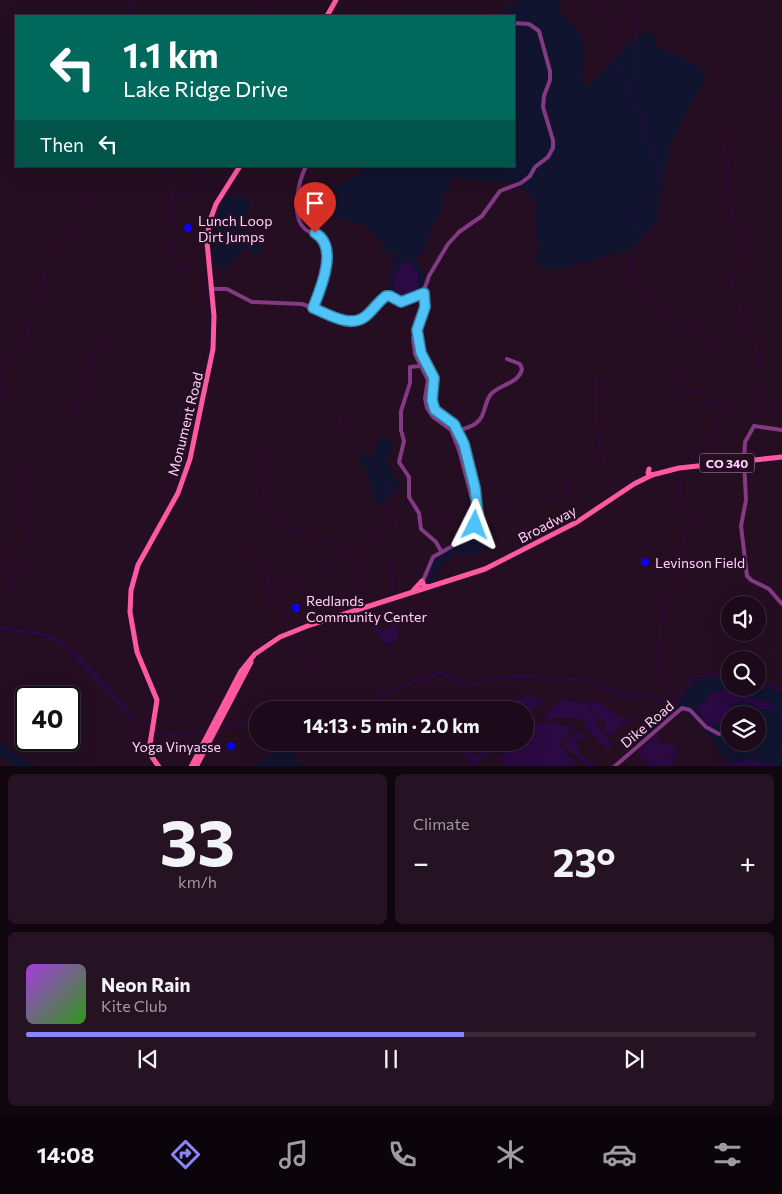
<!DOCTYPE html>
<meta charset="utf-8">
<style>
:root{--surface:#1c0a1a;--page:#251323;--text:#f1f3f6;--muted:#a09aa2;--line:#3a2b39;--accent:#8a86f9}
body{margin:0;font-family:Commissioner,sans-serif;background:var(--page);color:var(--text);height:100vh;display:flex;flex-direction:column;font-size:19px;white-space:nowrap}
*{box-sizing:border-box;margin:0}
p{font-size:16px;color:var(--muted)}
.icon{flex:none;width:28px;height:28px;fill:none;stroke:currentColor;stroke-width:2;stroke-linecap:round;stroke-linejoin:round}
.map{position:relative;height:766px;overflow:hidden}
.sheet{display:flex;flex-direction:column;gap:8px;padding:8px;background:#0f060e;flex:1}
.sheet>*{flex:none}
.guide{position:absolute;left:15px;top:15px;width:500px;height:152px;border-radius:0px;box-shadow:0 5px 20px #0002,0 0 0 1px var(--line);background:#00695c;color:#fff;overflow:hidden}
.fabs{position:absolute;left:721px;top:596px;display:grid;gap:10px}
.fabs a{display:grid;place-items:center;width:45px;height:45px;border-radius:50%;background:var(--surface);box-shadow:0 5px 20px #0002,0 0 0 1px var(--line);font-size:25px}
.speed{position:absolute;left:15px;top:686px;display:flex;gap:10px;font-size:25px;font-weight:700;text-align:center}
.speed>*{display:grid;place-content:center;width:65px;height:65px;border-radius:50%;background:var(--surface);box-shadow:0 5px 20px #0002,0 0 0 1px var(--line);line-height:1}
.speed .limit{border:2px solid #111;border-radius:8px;background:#fff;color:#111}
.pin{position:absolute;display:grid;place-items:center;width:42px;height:42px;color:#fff;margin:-51px -21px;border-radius:50% 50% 50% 0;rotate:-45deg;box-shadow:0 0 5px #0007}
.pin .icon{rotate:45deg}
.me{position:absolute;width:55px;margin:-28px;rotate:3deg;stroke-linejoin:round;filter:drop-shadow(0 0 4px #0008)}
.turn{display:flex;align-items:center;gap:18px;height:105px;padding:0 25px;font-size:22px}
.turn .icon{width:65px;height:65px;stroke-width:2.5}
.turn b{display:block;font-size:35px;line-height:42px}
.then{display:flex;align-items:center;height:48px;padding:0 25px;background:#0003;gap:10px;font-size:19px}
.big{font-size:38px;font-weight:700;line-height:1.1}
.sheet .tile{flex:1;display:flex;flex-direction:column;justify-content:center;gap:8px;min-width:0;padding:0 18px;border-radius:8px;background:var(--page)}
.sheet .dial{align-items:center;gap:0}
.dial b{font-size:65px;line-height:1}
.song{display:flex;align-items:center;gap:15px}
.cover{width:60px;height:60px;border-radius:8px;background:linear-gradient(135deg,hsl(280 70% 55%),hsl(110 70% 35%))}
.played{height:5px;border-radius:2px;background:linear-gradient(90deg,var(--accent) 60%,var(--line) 60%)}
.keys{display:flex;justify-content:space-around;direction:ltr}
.heat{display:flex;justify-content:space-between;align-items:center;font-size:28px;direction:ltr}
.sheet .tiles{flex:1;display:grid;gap:8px;grid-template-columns:1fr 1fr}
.tile:last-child{grid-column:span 2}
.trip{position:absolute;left:249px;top:701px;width:285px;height:50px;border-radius:25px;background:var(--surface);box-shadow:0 5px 20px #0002,0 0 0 1px var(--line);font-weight:700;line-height:50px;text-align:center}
.tab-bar{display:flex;height:80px;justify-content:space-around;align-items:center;background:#0b040a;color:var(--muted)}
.tab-bar .icon{width:35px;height:35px}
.tab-bar .selected{color:var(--accent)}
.tab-bar b{font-size:22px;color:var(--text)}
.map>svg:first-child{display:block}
</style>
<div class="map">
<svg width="782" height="767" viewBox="0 0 782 767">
<rect width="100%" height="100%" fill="#250e22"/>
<g fill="#11142f" fill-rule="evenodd">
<path d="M522 0H558C557 17 573 23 580 36 586 50 584 66 581 80L584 84 589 86 626 46 648 31 656 35C657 39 655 44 657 47 660 50 665 50 669 52 682 59 698 61 706 76L669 147 656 223 630 250 588 261 587 264 584 261C570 265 546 276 535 263V257L540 251 534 217 537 202 517 182 502 183 453 177 450 179 448 189 443 198 441 210 431 229 423 252 416 257 426 280C421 292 413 294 402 300L390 294 388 288 391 287 389 279 394 264 391 260 405 254H387C382 247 379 238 374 233 361 221 344 218 329 218L325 212V195C336 182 358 181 368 166H514V16H461L500 11Z"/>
<path d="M226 195 235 198 243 196 250 201 243 232 246 237H261L260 255H253L249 248C238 250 234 262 226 269L214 267C209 238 209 221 226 195Z"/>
<polygon points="382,430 384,438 393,443 387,462 394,476 400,482 398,488 379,506 371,497 372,492 375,489 367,479 371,474 358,460 362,453 357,449 359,447 366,453 366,458 376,457 375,447 380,443 378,440 382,436"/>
<polygon points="484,502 481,553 455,555 435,572 435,583 427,583 425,580 434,558 470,537 479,519 478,503"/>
<path d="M722 670 730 673V688H758V683L782 692V766H736L718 750 716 744 686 710H681L631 753 629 750 679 704 677 702 684 696 696 680 715 677ZM730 715H758V742H730Z"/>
<polygon points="0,741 10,751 35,766 15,766 0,756"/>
<polygon points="284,745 303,766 254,766"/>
</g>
<g fill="#2b0943">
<path d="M407 260 411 261 418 274 419 288 400 298C388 285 394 269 407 260Z"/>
<polygon points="373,625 382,630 395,626 398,627 397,641 388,644 380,640"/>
<path d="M0 626C17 631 35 629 52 636 79 646 116 698 136 720L134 723 72 654 60 644 39 635 0 630Z"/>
<polygon points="727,688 744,696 772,703 774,706 771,710 761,709 744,701 733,705 731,707 736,715 730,715 730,720 711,726 704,721 695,706 705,702 710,692 719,692"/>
<path d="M528 696 544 701 537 708 525 713V710H492L495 699C505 702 518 697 528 696Z"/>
<path d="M591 699 605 706 612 712 620 717 630 718 627 724 621 723 622 727 610 736 603 728 606 724 602 719 595 717 599 727 613 745 608 751 584 726 586 724C579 713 556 721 542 717L562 700 588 703 591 713 594 715 589 702Z"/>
<polygon points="553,722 559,726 574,725 575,727 559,745 577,766 507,766 500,760 500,758 511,746 526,742 528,740 526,734 535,723"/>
<polygon points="579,731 586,736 583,740 579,738 576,742 580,753 587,761 593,761 597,766 588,766 563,746 569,738"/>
<path d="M656 736C660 741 663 747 672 744L678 753V759L674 755 667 754 674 761 673 766H650L639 755 640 748Z"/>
<polygon points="457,743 463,743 462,745 467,751 479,755 493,743 500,743 474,767 468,766 471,762 470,757 462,756"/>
<polygon points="745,760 758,761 776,766 718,766"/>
</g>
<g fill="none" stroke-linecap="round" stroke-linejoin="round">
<g stroke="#2b0943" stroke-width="1">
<polyline points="597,0 608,13 611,23 618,37 618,48 615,51 617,73 630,83"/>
<path d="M632 0 637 31 633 52 634 71 627 98 640 112 645 133 658 168 659 186 629 212 627 217 632 225C662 228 630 256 628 268L663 318C675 328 701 320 707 340 711 355 674 354 682 392L686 393C696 389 705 394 715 397L714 404 721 407 718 423 720 434 695 454 688 464"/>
<polyline points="130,16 132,0"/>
<polyline points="254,16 268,0"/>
<polyline points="374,16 387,0"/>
<polyline points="779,103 782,109"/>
<polyline points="782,109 782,135"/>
<path d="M722 129 721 139 729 162V198L733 209 732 219 742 241 739 260 730 287 737 296 742 319 746 326 747 336 755 343 757 353 761 358 758 360 761 366 763 390C754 403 761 413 755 423"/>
<polyline points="160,166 172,180 171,190 173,197"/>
<path d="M190 193C210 188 222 189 230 166"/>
<path d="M194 270 180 268 170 251 171 238 178 233C176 221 166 211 171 199 194 193 194 185 205 166"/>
<polyline points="197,271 201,271 207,283 207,307 210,318 207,364 198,397"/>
<polyline points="405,302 413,329"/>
<polyline points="415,336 419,359"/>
<polyline points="424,367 430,379 428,398"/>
<polyline points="0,372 7,365 19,345 28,336 31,315 40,298 46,270 66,239 67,232 77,223 81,212 88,204 89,197"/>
<path d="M597 373 595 413 600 448 604 450V468L612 478 614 486 621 487C634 479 647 470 653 455"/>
<polyline points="0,378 2,394 0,404"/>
<polyline points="429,403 433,413 455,430"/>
<polyline points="726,403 740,408"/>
<polyline points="334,406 346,434 355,445"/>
<polyline points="742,408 754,405 782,413"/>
<polyline points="186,433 179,413 194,401"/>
<polyline points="457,435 467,468"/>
<path d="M266 440 263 454 267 479 263 493 265 503 278 522 287 528 299 531 324 547 328 540C337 540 353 557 357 565 359 568 364 598 364 603"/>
<polyline points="188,447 189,438"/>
<polyline points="657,452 693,419 702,406 714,404"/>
<polyline points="746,456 746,458 764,456"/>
<polyline points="771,461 782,461"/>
<path d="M373 462C390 486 394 516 401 544 401 552 395 556 393 563 390 575 396 585 390 596"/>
<polyline points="468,473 473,494"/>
<polyline points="491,499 503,504"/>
<polyline points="478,500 481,511 479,526"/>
<polyline points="399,504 407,505 418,515"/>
<polyline points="506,505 564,496 570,476 599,448"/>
<path d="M422 519C430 522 448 522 454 515 457 513 457 507 459 504"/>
<path d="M364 546C381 536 388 528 386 508"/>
<path d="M236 548C267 561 279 599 288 628"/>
<path d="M0 571C8 545 19 555 31 538L18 500 26 490V464L37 447 50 438 56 429 77 408 81 391 91 370 90 356 106 344 116 320"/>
<polyline points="268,575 273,576 289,589 292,589 320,567 333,560"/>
<polyline points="429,583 428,577 433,569 455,552 472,547"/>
<polyline points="127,588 137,555 148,529 165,508 165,498 173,488 184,463 186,451"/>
<polyline points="128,593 128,599"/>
<polyline points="0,602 10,589 16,573 21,567 36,561 55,545"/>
<polyline points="133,605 134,619"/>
<polyline points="370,613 379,620"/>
<polyline points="262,617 272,602 267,576"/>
<polyline points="419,622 422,620 430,596"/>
<polyline points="399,628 402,627"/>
<polyline points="378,629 386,605"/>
<polyline points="137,635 144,659 160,676 159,690 157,693"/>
<polyline points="291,637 295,652 308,662 312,682"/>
<polyline points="388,664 393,658 390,644"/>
<polyline points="378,677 377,682 384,695"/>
<polyline points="33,698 55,678"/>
<polyline points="669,701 658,673 660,624 665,598 675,587 677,581 678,576 675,561 682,546 689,520 682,503 680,491 681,476 686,470"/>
<polyline points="0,728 26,704"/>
<polyline points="139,767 135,753 137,742 153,698"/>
</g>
<g stroke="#2b0943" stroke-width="2.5">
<polyline points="758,684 771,686 782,691"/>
<polyline points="319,704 326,707 352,705"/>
<polyline points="301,710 307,705 318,703"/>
<path d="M348 710 353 705 366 700H376L405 684 440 672 448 675 452 681 472 684 500 678 518 677H532L543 680 551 678 576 679 594 683 630 698C649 697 642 689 662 703L677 700 692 677 730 673"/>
<polyline points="217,729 258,722"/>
<path d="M154 732C171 741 191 732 209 730"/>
</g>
<g stroke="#833984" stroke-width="4">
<polyline points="514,23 529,24 539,31 550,71 550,80 544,96 543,107 553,140 553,148 548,157 535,167 530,176"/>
<path d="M306 166C299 180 290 217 305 229 312 235 322 234 326 244 331 260 319 292 313 308"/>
<polyline points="211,289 227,289 252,302 302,304 351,322 361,320 366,316 386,295 390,295 401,301 423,293"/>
<polyline points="417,328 422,357 434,378 432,400 434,408 456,426 464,444 474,483 477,520"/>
<polyline points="421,366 410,367 410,383 401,411 401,430 404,441 399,462 409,477 409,497 419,513 421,529 436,542 441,551"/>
<polyline points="782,430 754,426 745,442 744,461 746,500 741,526 747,576 751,580 769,589 782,604"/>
<path d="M457 432C463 429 470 427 475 424 487 416 483 402 492 393 502 384 519 383 522 369L520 364 507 359"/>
<polyline points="473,529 475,510 459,450 451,430 433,417 427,408 425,398 428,380 415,354 413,338 425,309 423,293 429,276 448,244 459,232 482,216 500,191 521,183 530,176"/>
<polyline points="422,583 433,557 456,544 473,529"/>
<polyline points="614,767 682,708 690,710 706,727 719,734"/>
</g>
<g stroke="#ff59a1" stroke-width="5">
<polyline points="327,16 336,0"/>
<polyline points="649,469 648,473 652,475"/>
<polyline points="413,591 422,581 424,586 428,587"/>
<polyline points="159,767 152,757 150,744 157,700 137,652 130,612 131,590 138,565 178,493 190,459 213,349 214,316 207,242 209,223 216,204 240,166"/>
<polyline points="191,767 241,671 255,654 280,637 310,625 485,569 577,522 634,484 652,475 679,468 782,457"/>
<polyline points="196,767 251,662"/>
</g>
</g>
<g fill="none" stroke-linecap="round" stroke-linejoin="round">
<g stroke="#337fa1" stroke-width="12">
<path id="route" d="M315 233C339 246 321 288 313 308 328 314 351 329 366 316 373 310 378 302 386 296H390L401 302 424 293 425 307 417 330 421 353 434 378 432 400 435 410 454 424 464 444 475 488 478 514 475 525"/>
</g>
<use href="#route" stroke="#4fc3f7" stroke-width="9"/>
</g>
<g fill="#0b00fd" stroke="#250e22" stroke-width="2">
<circle cx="188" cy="228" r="5"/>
<circle cx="645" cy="562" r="5"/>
<circle cx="296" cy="608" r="5"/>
<circle cx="231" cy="746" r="5"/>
</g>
<g text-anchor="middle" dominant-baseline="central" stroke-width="4.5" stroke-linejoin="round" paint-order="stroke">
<rect fill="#250e22" stroke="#be97bb" stroke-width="1" x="699.5" y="453.5" width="55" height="19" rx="4"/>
<g font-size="12" font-weight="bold" fill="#ffd2fc">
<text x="727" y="463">CO 340</text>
</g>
<g font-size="14" fill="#ffd2fc" stroke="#250e22" text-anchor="start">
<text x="198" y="220">Lunch Loop<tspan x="198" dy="16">Dirt Jumps</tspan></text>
<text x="655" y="562">Levinson Field</text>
<text x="306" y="600">Redlands<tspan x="306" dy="16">Community Center</tspan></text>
<text x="221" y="746" text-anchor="end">Yoga Vinyasse</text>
</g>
<g font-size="14" fill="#ffd2fc" stroke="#250e22">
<text transform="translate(185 424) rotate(-76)">Monument Road</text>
<text transform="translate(547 524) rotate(-28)">Broadway</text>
<text transform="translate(647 724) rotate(-40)">Dike Road</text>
</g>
</g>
</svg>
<div class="fabs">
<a><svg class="icon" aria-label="sound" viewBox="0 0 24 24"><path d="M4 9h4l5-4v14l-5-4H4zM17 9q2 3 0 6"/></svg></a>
<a><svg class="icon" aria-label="search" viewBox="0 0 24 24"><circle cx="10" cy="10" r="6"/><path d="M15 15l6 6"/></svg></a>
<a><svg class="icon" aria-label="layers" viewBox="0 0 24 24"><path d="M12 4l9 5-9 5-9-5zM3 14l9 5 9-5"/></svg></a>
</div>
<div class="speed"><div class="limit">40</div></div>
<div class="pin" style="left:315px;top:233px;background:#d93025"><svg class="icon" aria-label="arrive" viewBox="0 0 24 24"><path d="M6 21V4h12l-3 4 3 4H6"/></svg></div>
<svg class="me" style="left:475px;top:525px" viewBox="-20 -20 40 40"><path d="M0-17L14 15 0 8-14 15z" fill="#4fc3f7" stroke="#fff" stroke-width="4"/></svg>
<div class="trip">14:13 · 5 min · 2.0 km</div>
<div class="guide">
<div class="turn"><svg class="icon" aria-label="left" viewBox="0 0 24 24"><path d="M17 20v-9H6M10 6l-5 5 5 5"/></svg><div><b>1.1 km</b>Lake Ridge Drive</div></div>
<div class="then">Then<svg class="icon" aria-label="left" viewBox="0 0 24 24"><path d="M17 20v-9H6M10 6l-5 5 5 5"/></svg></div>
</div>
</div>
<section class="sheet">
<div class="tiles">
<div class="tile dial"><b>33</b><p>km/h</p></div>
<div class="tile"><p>Climate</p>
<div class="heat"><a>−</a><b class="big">23°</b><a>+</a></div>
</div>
<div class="tile">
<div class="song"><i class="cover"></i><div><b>Neon Rain</b><p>Kite Club</p></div></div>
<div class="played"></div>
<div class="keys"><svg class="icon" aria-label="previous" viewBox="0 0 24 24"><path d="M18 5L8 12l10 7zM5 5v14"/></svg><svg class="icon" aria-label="pause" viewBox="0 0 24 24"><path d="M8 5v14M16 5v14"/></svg><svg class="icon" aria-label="next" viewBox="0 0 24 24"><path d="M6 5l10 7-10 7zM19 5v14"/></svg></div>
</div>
</div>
</section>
<nav class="tab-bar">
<b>14:08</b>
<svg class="icon selected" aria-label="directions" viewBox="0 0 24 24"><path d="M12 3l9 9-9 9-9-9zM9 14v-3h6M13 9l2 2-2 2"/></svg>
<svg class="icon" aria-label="music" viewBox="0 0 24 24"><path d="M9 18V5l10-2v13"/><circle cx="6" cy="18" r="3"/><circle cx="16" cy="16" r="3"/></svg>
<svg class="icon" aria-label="phone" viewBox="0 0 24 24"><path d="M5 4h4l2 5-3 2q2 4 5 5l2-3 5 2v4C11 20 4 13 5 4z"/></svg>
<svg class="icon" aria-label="climate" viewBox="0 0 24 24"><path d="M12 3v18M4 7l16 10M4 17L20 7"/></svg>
<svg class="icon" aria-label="car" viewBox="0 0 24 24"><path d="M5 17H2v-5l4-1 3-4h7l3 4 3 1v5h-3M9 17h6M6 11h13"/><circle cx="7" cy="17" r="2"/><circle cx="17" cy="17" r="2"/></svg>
<svg class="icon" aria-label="filters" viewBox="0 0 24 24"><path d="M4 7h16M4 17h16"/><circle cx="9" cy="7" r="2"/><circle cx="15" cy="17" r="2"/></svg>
</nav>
